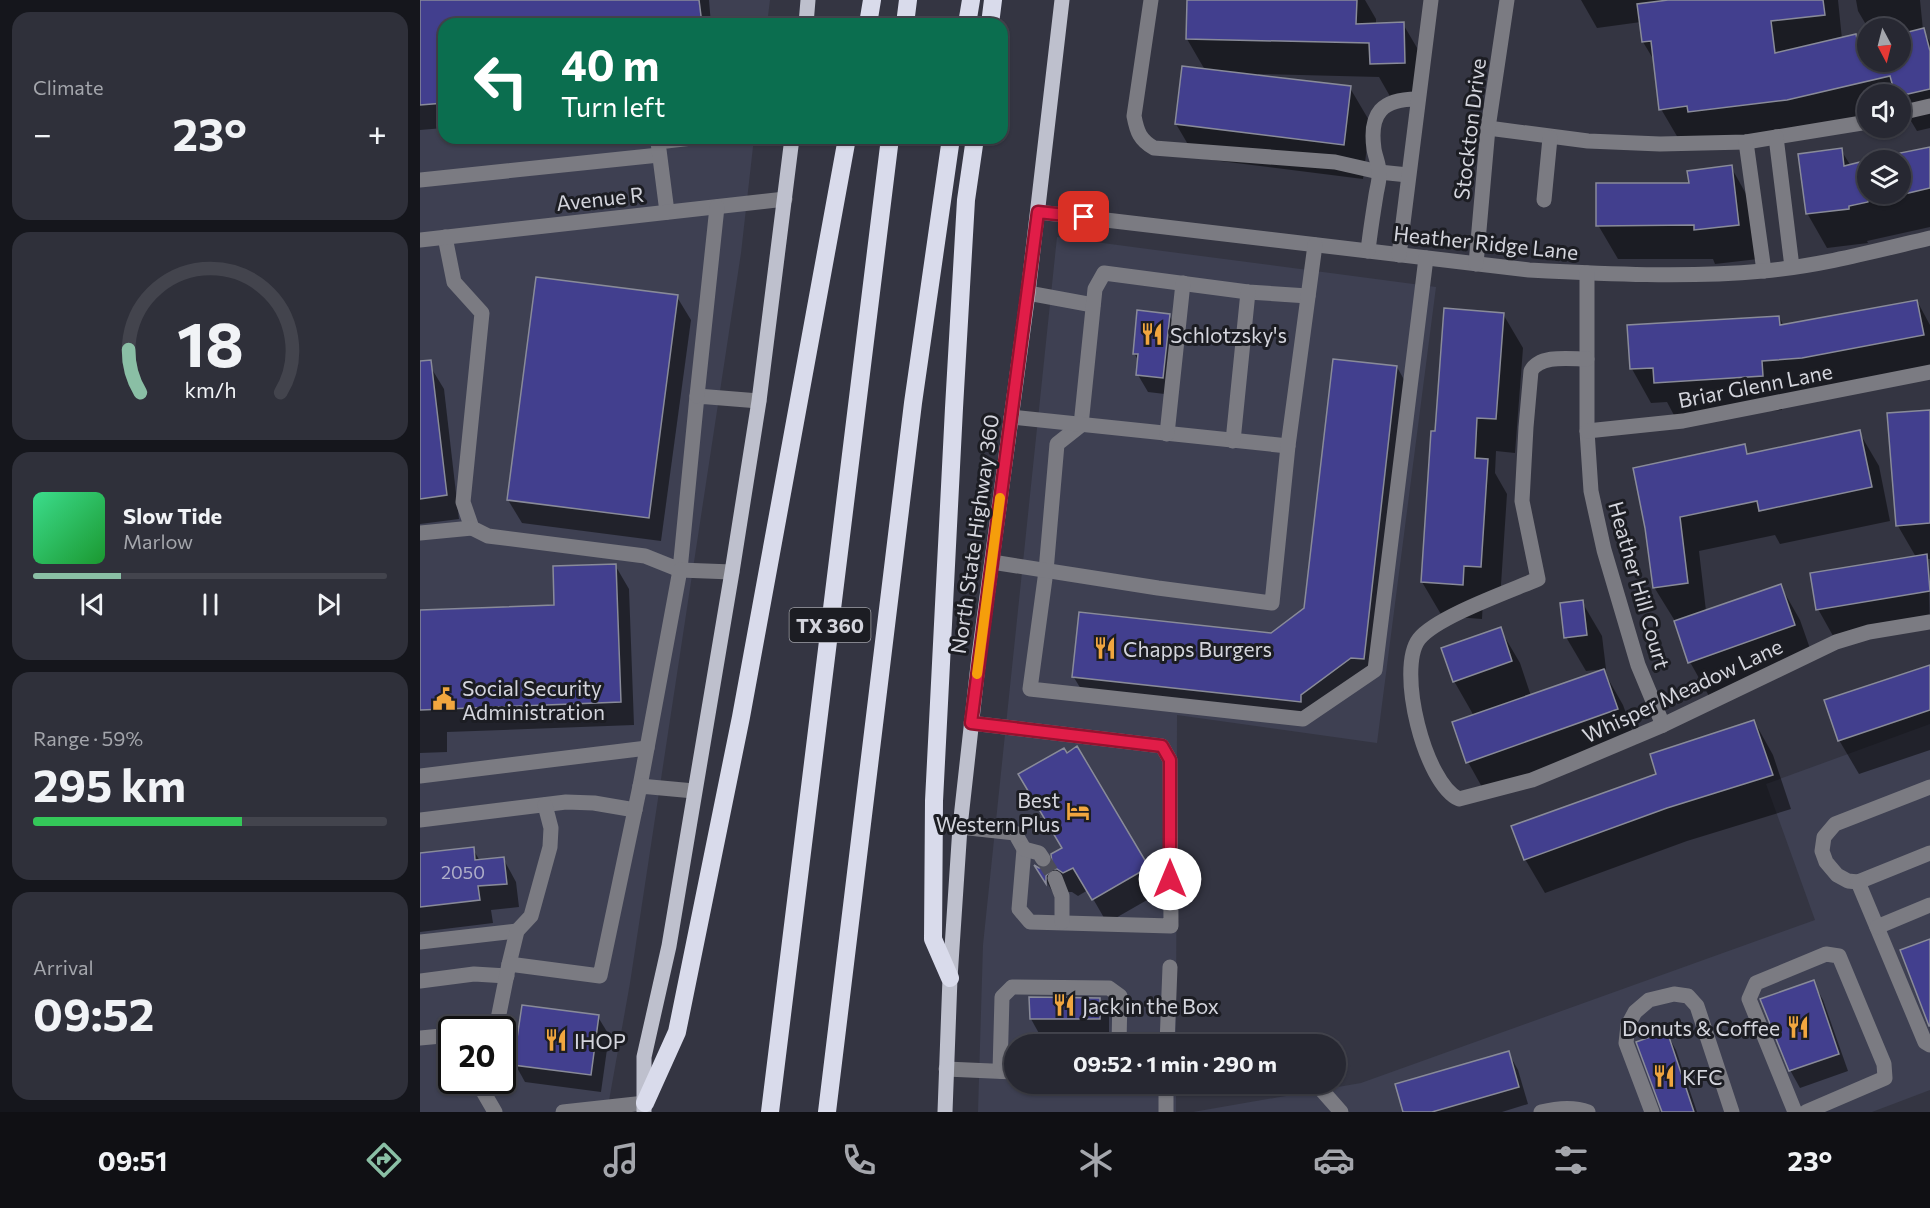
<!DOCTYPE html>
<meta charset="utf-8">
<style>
:root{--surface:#272832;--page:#2f303a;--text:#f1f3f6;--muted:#a4a6ac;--line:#43444d;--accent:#8abfa5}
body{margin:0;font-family:Commissioner,sans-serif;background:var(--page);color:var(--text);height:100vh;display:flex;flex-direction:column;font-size:22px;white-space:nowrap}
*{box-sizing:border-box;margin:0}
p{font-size:20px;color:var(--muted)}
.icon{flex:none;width:33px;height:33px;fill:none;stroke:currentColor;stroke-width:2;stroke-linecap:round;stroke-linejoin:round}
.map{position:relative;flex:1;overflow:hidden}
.side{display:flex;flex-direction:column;gap:12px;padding:12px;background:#15161c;width:420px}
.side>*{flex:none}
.banner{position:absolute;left:18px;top:18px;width:570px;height:126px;border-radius:18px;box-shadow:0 2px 4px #0004,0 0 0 2px var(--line);background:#0b6e4f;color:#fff;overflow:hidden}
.needle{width:39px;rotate:173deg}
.controls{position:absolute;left:1437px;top:18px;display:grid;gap:12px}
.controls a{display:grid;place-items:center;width:54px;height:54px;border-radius:50%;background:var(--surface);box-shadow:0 2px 4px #0004,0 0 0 2px var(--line);font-size:30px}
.speed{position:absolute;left:18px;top:1016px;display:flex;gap:12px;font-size:30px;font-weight:700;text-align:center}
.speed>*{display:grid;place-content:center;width:78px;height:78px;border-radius:50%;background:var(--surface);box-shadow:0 2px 4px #0004,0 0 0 2px var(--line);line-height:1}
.speed .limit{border:3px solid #111;border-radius:9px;background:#fff;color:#111}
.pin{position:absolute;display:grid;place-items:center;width:51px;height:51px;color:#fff;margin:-26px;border-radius:12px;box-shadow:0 3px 9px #0006}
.me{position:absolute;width:66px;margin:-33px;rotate:0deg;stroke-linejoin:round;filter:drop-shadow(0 0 4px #0008)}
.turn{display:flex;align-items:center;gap:21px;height:126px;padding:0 24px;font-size:27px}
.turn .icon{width:78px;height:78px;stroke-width:2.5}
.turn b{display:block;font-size:42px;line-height:51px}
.big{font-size:45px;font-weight:700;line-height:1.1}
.side .card{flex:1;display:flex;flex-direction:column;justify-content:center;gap:9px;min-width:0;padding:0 21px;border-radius:18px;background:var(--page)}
.side .dial{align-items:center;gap:0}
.dial svg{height:156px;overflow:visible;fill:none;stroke:var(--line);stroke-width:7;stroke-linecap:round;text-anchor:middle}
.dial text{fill:var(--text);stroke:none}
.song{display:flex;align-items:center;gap:18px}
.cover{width:72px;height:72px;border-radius:9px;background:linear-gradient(135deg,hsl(150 70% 55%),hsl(130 70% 35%))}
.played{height:6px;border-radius:3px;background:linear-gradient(90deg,var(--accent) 25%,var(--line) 25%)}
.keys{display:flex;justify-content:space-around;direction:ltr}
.heat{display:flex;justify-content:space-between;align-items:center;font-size:33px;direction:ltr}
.charge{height:9px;border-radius:4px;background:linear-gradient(90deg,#34c759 59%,var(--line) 0)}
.trip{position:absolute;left:584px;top:1034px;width:342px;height:60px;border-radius:30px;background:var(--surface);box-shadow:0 2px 4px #0004,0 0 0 2px var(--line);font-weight:700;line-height:60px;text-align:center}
.dock{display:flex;height:96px;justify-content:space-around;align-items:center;background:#101014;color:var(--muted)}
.dock .icon{width:42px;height:42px}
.dock .selected{color:var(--accent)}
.dock b{font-size:27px;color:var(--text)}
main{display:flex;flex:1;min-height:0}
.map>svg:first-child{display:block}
</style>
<main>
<section class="side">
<div class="card"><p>Climate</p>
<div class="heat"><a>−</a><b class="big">23°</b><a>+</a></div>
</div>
<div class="card dial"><svg viewBox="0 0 100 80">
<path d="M14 69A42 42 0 1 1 86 69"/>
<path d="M14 69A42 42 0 0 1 8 47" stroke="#8abfa5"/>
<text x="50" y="56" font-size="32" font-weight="700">18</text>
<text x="50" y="72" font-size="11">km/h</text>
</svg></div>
<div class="card">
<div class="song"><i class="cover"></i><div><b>Slow Tide</b><p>Marlow</p></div></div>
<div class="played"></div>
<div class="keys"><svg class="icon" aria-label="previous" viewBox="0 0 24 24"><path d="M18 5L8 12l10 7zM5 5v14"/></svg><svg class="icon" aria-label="pause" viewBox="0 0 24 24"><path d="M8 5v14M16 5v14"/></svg><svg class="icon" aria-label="next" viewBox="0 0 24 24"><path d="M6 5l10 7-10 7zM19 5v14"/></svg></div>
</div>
<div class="card"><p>Range · 59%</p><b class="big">295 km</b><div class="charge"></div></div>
<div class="card"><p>Arrival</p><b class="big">09:52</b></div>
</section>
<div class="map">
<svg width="1510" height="1112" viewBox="0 0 1510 1112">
<rect width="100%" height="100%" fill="#343542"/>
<g fill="#3e4052" fill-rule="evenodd">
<path d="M0 0H350L347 24H24V138H334L321 253 210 983 187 1112H0ZM32 1029H82V1080H32Z"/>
<polygon points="637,237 1016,287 957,743 757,715 756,1044 594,1044 594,1083 756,1083 756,1112 558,1112 563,945"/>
<polygon points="1510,724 1510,1090 1452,1112 773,1112 941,1083 1395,920 1346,784"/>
</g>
<g fill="#0007">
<polygon points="0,0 289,0 291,24 24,24 24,128 0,130"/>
<polygon points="768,0 945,0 956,19 956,25 983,24 1003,58 1004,97 971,98 959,77 838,74 838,76 930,88 950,122 943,179 776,158 756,124 785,70 767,39"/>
<polygon points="1161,0 1418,0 1422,39 1448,33 1448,62 1480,62 1480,28 1448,28 1438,11 1436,0 1500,0 1503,30 1510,42 1510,128 1497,131 1485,111 1480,112 1480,94 1448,94 1448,120 1261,143 1241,109 1235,62 1223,42 1221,22 1177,28"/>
<polygon points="1510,148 1510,227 1447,241 1448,243 1407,248 1387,213 1421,150 1448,194 1480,194 1480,160 1454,160"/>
<polygon points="1311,167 1330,201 1338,259 1295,264 1293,259 1198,259 1178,225"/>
<polygon points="257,297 271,320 241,541 102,523 88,500"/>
<polygon points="1497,301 1510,325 1510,372 1361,395 1362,410 1255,417 1247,402 1231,403 1212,369 1209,327 1359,317 1364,326"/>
<polygon points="1083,314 1103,348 1095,453 1076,451 1075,473 1087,494 1080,600 1063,599 1062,619 1022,616 1002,582 1016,433"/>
<polygon points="749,315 759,333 753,395 728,392 718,375 719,362 714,353"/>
<polygon points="10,366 24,389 39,519 0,524 0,367"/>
<polygon points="977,367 987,385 953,676 891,713 664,694 653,676 851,635 885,609"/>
<polygon points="1510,411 1510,559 1508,559 1510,629 1417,643 1398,609 1496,557 1478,526 1469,414"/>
<polygon points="1439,432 1459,466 1470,521 1360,544 1355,535 1279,551 1286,611 1360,585 1380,620 1394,660 1289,696 1270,662 1255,621 1234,587 1227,528 1324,446 1329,455"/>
<polygon points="195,565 209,589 214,725 27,732 27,752 0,753 0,611 135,607"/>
<polygon points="1162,602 1182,636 1186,669 1166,671 1146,637"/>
<polygon points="1080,629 1100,663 1111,696 1183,670 1203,705 1217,744 1067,796 1048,762 1054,716 1034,681"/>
<polygon points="1507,668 1510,674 1510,750 1439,774 1419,740"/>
<polygon points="1334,721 1353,755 1371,809 1267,841 1125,893 1105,859 1238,774"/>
<polygon points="657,749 741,892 687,923 668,890 658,896 652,892 644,892 638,901 619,869 629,869 644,849 646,755"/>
<polygon points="53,849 60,861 83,858 96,882 99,907 71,910 73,923 0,932 0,855"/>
<polygon points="1393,982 1403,1000 1428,1071 1380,1088 1370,1070"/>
<polygon points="611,998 679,999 689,1017 689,1036 621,1037 611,1019"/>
<polygon points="178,1017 189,1035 181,1092 105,1082 95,1064"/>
<polygon points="1246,1032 1256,1050 1277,1112 1243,1112"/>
<polygon points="1088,1052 1098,1070 1108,1104 1082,1112 984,1112"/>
</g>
<g fill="#423f8e" stroke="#898b99" stroke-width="1.5">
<polygon points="0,0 279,0 282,24 24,24 24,103 0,105"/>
<polygon points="767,0 937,0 936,24 984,22 985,63 950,64 949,43 766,39"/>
<polygon points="1248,0 1403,0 1405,15 1351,21 1355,53 1436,34 1442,62 1480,62 1480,34 1504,28 1510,51 1510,89 1488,94 1475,94 1470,76 1367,100 1268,112 1267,106 1239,110 1231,41 1222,42 1217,4"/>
<polygon points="762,66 931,86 924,145 755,124"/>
<polygon points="1510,147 1510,188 1480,195 1480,153"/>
<polygon points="1422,148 1424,166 1448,160 1448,202 1429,206 1429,209 1386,214 1378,154"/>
<polygon points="1312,165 1319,225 1274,230 1274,225 1176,226 1176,183 1269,183 1267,171"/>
<polygon points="116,277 258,295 229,518 87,500"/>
<polygon points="1497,300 1504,335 1382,358 1342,361 1343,376 1234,383 1233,368 1210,369 1207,325 1359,316 1360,325"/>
<polygon points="1024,308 1084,313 1076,419 1057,418 1055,458 1068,459 1061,567 1044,566 1043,585 1001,582 1011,431 1015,431"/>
<polygon points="717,310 750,314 743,378 716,375 718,354 713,354"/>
<polygon points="913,359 977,366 944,659 931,658 881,695 881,702 652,677 659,612 851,633 884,608"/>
<polygon points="11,360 27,495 0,499 0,361"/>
<polygon points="1510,410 1510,523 1476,526 1467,413"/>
<polygon points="1440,430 1452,487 1339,511 1337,501 1260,517 1268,583 1233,588 1225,528 1213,468 1325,444 1327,454"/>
<polygon points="1507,554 1510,591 1396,610 1390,573"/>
<polygon points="196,564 201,702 0,710 0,610 134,605 133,566"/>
<polygon points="1361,584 1375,625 1268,663 1254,621"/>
<polygon points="1163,600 1167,635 1144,638 1140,603"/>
<polygon points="1081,627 1092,661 1033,682 1021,648"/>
<polygon points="1510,665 1510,710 1418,741 1404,700"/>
<polygon points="1184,669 1198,709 1046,763 1032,722"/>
<polygon points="1334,720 1353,775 1247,808 1104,860 1091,826 1236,774 1230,754"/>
<polygon points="657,746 729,867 672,900 653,868 643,873 637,869 631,869 626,876 626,884 614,865 619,868 628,867 632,863 631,854 642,848 598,774 644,748 647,753"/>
<polygon points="54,847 55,860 84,857 87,884 58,886 60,900 0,907 0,853"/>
<polygon points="1510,939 1510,1026 1509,1026 1480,950"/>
<polygon points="1394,980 1419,1054 1369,1071 1340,999"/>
<polygon points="609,997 680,998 680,1019 610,1019"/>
<polygon points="102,1005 179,1015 171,1075 93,1065"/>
<polygon points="1247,1031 1274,1112 1242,1112 1216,1042"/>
<polygon points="1089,1051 1099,1087 1012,1112 983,1112 975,1084"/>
</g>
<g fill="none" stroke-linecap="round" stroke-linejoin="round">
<polyline stroke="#4c4d59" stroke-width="15" stroke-dasharray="15 8" stroke-linecap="butt" points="623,859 635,878"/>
<g stroke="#7b7b82" stroke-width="15">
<path d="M731 0 714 116C717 132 720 140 734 148L915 162 959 172 988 175"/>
<polyline points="1480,113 1510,106"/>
<polyline points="1068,128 1168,141 1240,144 1326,142 1448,122"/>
<polyline points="1356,137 1372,267"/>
<polyline points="1326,142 1344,271"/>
<polyline points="0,180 239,155"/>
<polyline points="1124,200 1130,138"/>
<polyline points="247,212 238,142 272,138"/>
<path d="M618 212 1109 270C1187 274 1266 278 1343 271 1400 266 1455 251 1510 238"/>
<polyline points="25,237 34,282 62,313 43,502 52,528 68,536 225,556 260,570 277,396 339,401"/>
<polyline points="0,240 365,199"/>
<path d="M948 251C950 232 953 214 956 195 957 188 960 179 959 172 959 164 955 156 954 149 949 113 962 99 997 99"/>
<polyline points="979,255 1011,0"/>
<polyline points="1056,264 1068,128 1087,0"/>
<polyline points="1167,273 1167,431 1171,491 1184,550 1218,665 1243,725"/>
<polyline points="608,293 673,305"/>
<polyline points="888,296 828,292 684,273 675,289 661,425 637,444 626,571 610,689 883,719 955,670 1006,258"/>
<path d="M1167 359C1151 359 1120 354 1111 371L1106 427 1102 501 1118 579C1090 591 1016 617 999 639 976 669 1005 784 1039 799L1112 780 1158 761 1243 725 1416 642 1449 632 1510 622"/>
<polyline points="277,396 297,207"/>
<polyline points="591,417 868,446"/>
<polyline points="1167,431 1263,421 1510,372"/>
<polyline points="747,434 763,283"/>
<polyline points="813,441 828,292"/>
<polyline points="0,533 52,528"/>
<polyline points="572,562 738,588 852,603 868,446 895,245"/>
<polyline points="0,776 227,748"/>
<polyline points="220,786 260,570 312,572"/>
<polyline points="1510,787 1415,824 1404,837 1402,851 1406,862 1417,875 1428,881 1438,882 1510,853"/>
<polyline points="0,820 146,802 174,803 215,810"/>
<polyline points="540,827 595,833 604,849 599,909 610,922 751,926 750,760 742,746 551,723"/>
<polyline points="604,849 619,853 623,859"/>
<polyline points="635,878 642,896 642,922"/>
<polyline points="1438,882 1505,1042 1510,1045"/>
<polyline points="1457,927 1510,905"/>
<polyline points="0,942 97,931"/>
<polyline points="89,964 97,931 111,916 130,847 131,828 125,805"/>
<polyline points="0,981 54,974 87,976"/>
<polyline points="76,1029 89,964 180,976 220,786 274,791"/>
<polyline points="0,1038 32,1035"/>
<polyline points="747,1044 750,967"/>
<polyline points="526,1069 594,1072"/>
<polyline points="580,1071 582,997 592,987 689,988 700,996 699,1044"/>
<polyline points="67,1080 64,1093 75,1112"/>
<polyline points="891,1083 899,1087 921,1112"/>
<polyline points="143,1112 225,1103"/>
<polyline points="746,1112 746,1083"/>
<path d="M1121 1112C1137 1108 1153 1106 1168 1112"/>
<polyline points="1232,1112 1206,1043 1208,1025 1215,1012 1229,1000 1254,994 1268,996 1277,1006 1312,1112"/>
<polyline points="1375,1112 1329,999 1336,983 1406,954 1419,956 1464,1064 1465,1078 1386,1112"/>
</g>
<g stroke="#bec0cd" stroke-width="15">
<polyline points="386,24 388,0"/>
<polyline points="224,1112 224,1057 249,946 312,572 339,401 372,138"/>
<polyline points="525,1112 530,978 540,827 559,656 608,293 642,0"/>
</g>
<g stroke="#d9dbeb" stroke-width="18">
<polyline points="448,24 452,0"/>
<polyline points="485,24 488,0"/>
<polyline points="547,24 551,0"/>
<polyline points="570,24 573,0"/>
<polyline points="530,978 513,939 514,801 534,408 546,200 555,138"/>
<polyline points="225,1103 257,1032 321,717 427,138"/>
<polyline points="350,1112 470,138"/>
<polyline points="407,1112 493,403 531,138"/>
</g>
</g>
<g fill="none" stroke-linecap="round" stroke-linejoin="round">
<g stroke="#92132f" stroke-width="15">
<polyline id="route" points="664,217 618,212 551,723 742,746 750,760 750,879"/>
</g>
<use href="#route" stroke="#e11d48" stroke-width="10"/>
<polyline stroke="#f59e0b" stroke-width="10" points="557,674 580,498"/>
</g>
<defs>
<g id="restaurant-bare" transform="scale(1.8)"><path d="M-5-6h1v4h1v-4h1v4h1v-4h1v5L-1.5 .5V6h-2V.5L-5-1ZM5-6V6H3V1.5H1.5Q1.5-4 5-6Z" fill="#f1a63f" stroke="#1c1d23" stroke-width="2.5" paint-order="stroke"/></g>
<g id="civic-bare" transform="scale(1.8)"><path d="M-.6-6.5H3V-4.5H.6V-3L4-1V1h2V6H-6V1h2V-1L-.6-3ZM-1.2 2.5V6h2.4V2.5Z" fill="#f1a63f" stroke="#1c1d23" stroke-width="2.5" paint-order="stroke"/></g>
<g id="hotel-bare" transform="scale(1.8)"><path d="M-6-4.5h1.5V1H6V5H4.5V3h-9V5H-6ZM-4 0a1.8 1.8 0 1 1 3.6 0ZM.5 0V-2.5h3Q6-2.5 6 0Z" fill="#f1a63f" stroke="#1c1d23" stroke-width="2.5" paint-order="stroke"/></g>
</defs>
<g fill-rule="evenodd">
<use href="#restaurant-bare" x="732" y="334"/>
<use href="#restaurant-bare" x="685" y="648"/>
<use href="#civic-bare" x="24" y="699"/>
<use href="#hotel-bare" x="658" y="811"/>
<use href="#restaurant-bare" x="644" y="1005"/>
<use href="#restaurant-bare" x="1378" y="1027"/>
<use href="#restaurant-bare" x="136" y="1040"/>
<use href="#restaurant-bare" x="1244" y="1076"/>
</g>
<g text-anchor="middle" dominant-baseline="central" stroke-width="6" stroke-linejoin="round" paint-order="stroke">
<g font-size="18" fill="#b0b0c9">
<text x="43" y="872">2050</text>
</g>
<rect fill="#1c1d23" stroke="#9d9ea5" stroke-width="1.5" x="369.5" y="608" width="81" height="34" rx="4.5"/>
<g font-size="20" font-weight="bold" fill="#d4d5dd">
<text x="410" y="625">TX 360</text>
</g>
<g font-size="21" fill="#d4d5dd" stroke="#1c1d23">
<text transform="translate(1049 129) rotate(-83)">Stockton Drive</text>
<text transform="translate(180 198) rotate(-6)">Avenue R</text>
<text transform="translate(1066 242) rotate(6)">Heather Ridge Lane</text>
<text transform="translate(1335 385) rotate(-11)">Briar Glenn Lane</text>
<text transform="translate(554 534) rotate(-82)">North State Highway 360</text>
<text transform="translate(1220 585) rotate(74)">Heather Hill Court</text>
<text transform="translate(1262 690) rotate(-25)">Whisper Meadow Lane</text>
</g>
<g font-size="21" fill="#d4d5dd" stroke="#1c1d23" text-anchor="start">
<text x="750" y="334">Schlotzsky's</text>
<text x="703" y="648">Chapps Burgers</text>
<text x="42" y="687">Social Security<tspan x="42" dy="24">Administration</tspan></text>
<text x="640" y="799" text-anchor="end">Best<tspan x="640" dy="24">Western Plus</tspan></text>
<text x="662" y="1005">Jack in the Box</text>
<text x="1360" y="1027" text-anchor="end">Donuts &amp; Coffee</text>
<text x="154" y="1040">IHOP</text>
<text x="1262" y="1076">KFC</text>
</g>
</g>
</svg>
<div class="controls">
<a><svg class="needle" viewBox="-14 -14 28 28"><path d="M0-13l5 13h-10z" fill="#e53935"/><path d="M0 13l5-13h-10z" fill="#a4a6ac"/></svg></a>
<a><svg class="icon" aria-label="sound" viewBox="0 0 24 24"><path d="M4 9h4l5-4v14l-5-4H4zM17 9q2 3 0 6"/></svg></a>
<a><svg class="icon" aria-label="layers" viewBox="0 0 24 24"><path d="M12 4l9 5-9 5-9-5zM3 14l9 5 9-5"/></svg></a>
</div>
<div class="speed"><div class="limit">20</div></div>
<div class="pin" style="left:664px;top:217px;background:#d93025"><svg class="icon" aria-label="arrive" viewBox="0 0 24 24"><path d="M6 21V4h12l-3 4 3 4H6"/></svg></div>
<svg class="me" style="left:750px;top:879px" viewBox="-20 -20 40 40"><circle r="19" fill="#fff"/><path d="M0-13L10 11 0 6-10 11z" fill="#e11d48"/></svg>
<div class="trip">09:52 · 1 min · 290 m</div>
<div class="banner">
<div class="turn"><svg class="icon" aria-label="left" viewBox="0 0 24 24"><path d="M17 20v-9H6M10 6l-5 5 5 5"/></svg><div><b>40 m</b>Turn left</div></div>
</div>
</div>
</main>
<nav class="dock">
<b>09:51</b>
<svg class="icon selected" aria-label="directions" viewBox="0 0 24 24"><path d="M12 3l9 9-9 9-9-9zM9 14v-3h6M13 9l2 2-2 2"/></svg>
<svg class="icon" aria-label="music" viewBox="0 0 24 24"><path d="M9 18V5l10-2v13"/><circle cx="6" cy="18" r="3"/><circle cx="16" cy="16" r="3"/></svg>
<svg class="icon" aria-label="phone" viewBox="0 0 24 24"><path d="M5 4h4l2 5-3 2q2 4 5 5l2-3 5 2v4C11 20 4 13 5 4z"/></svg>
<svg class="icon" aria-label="climate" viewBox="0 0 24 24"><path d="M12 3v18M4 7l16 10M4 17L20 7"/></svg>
<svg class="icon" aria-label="car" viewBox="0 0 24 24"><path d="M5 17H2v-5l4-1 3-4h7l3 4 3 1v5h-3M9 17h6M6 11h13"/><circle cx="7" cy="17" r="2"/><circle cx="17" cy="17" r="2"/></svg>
<svg class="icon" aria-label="filters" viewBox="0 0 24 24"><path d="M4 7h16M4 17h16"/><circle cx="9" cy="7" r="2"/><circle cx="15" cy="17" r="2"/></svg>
<b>23°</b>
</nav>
